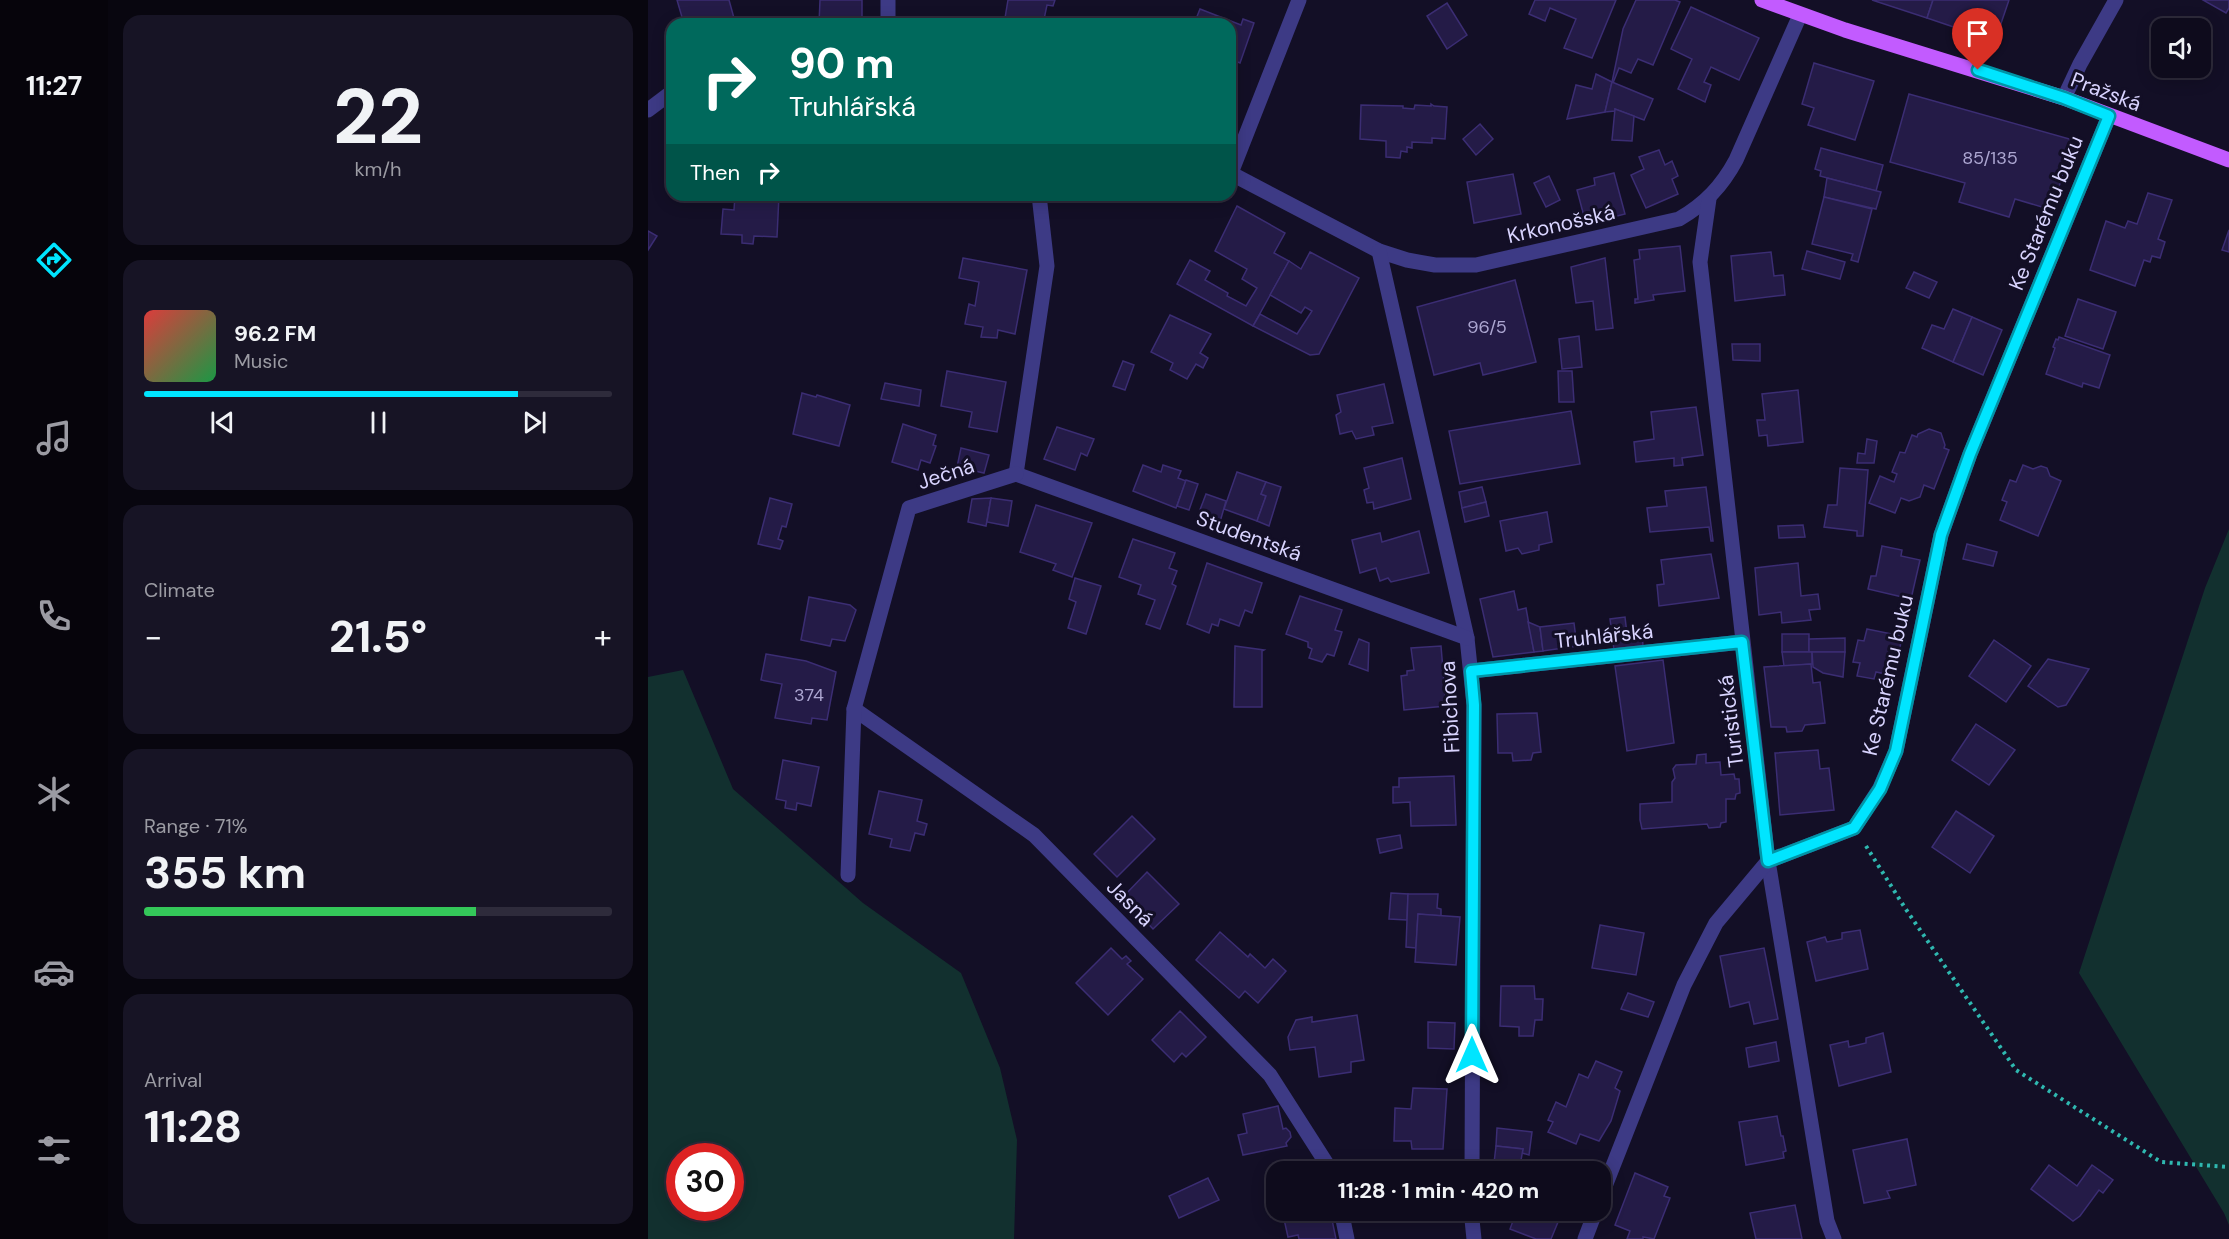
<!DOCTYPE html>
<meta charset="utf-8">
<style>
:root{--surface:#0e0b1c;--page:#171425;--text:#f1f3f6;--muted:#9b9ba3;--line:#2e2b3b;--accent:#00e5ff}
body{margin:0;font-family:"DM Sans",sans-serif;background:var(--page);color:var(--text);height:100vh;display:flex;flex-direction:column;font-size:22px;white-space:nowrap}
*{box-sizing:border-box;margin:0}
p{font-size:20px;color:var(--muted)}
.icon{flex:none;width:33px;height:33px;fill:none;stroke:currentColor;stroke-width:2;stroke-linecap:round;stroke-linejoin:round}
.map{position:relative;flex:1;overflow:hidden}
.side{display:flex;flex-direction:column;gap:15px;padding:15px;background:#08060f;width:540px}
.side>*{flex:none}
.guide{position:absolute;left:18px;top:18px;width:570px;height:183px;border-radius:18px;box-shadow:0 3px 15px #0003,0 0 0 2px var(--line);background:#00695c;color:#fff;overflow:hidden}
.buttons{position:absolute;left:1503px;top:18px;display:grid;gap:12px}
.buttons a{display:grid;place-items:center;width:60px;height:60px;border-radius:12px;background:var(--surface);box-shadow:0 3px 15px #0003,0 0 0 2px var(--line);font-size:30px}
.speed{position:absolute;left:18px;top:1143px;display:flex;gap:12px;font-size:30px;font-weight:700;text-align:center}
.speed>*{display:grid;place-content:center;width:78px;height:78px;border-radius:50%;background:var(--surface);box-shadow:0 3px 15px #0003,0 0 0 2px var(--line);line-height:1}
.speed .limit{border:9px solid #d22;background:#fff;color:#111}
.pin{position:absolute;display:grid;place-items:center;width:51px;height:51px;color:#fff;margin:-62px -26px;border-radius:50% 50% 50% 0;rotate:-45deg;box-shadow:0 0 6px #0007}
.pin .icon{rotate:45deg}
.me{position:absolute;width:66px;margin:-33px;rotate:0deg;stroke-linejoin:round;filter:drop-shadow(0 0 4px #0008)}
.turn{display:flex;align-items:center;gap:21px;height:126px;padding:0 24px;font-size:27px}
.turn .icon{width:78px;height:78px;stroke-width:2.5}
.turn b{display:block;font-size:42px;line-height:51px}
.then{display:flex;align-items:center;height:57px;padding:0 24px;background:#0003;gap:12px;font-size:22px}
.big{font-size:45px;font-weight:700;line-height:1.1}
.side .card{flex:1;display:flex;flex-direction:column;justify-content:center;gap:9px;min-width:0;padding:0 21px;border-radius:18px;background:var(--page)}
.side .dial{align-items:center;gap:0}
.dial b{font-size:78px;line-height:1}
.song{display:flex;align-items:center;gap:18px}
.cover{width:72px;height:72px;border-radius:9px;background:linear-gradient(135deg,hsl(0 70% 55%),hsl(140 70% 35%))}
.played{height:6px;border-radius:3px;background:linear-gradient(90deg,var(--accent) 80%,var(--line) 80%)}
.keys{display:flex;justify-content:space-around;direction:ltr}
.heat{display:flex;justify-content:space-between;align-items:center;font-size:33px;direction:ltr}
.charge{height:9px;border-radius:4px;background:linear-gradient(90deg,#34c759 71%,var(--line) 0)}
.trip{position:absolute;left:618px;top:1161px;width:345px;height:60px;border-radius:18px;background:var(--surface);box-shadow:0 3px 15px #0003,0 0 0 2px var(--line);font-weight:700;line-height:60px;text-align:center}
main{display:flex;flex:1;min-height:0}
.tabs{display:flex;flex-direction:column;width:108px;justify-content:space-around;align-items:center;background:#06040b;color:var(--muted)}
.tabs .icon{width:42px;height:42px}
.tabs .active{color:var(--accent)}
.tabs b{font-size:27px;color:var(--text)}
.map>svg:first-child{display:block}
</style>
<main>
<nav class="tabs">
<b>11:27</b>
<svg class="icon active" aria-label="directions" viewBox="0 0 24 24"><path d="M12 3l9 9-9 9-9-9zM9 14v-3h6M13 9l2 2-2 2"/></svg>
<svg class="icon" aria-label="music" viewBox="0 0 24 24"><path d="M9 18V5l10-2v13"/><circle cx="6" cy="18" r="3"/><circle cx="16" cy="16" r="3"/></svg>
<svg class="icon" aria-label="phone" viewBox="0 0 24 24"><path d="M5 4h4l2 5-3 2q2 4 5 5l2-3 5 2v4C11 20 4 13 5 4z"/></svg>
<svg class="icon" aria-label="climate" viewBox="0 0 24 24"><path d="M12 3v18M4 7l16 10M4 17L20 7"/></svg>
<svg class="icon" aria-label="car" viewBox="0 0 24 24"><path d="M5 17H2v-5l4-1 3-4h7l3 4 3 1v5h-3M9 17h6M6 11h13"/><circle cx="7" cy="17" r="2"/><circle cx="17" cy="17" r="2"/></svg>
<svg class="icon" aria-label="filters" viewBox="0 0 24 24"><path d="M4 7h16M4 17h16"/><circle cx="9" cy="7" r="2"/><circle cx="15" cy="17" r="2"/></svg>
</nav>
<section class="side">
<div class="card dial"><b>22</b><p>km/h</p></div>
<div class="card">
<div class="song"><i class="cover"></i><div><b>96.2 FM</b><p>Music</p></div></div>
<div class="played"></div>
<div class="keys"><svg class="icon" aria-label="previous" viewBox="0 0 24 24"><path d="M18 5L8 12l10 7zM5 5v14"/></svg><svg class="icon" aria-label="pause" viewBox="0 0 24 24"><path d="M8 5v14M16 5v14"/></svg><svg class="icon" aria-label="next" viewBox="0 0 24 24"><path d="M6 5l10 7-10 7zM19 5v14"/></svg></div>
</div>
<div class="card"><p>Climate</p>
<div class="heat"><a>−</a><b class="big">21.5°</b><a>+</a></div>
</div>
<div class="card"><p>Range · 71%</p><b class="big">355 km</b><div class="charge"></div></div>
<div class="card"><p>Arrival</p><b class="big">11:28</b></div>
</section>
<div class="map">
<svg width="1581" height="1239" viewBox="0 0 1581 1239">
<rect width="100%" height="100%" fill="#130f26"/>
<g fill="#12302f" fill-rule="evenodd">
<polygon points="1581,529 1581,1225 1576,1213 1431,973 1557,588"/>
<path d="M35 670 85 789 215 903 313 973 352 1068 369 1140 366 1239H0V677ZM32 1156H82V1208H32Z"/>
</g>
<g fill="#241b47" stroke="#3b2d73" stroke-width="1.5">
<polygon points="29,0 81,0 86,18 78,19 79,24 36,24"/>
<polygon points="172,0 214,0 214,24 171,24"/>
<polygon points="360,0 407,0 405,6 399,5 395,24 356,24"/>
<polygon points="887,0 968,0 944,58 916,48 928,19 902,8 897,21 881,14"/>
<polygon points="988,0 1027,0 1032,2 1005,65 990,59 983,73 971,68 965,83 964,82 975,29"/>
<polygon points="1224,0 1285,0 1279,18"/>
<polygon points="1285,0 1361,0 1347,41 1279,18"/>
<polygon points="1555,0 1581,0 1581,8 1578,13"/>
<polygon points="799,3 819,35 799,49 779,16"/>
<polygon points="1043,7 1111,38 1091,80 1063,67 1056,82 1063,85 1057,102 1030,89 1044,59 1023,49"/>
<polygon points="552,9 593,25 595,19 606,23 592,63 582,59 582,24 546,24"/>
<polygon points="1166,63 1226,81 1207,140 1160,125 1166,108 1154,104"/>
<polygon points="948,74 964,82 957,112 919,119 928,85 944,89"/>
<polygon points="964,82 1005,99 996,120 967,109 967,111 957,112"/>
<polygon points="1261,94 1425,140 1404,210 1367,199 1361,217 1311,202 1317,183 1242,162"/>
<polygon points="783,104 786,106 799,107 797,139 784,138 784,143 764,142 764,148 759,147 759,152 753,151 752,158 738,157 738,141 712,139 713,105 755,106 755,108 766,109 767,105 783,106"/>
<polygon points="967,109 986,116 984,141 964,140"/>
<polygon points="832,124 845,139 828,155 815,139"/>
<polygon points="1173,148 1235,165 1228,191 1172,176 1173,171 1167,169"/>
<polygon points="1011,150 1017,165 1024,161 1030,176 1024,179 1030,194 998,208 983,175 996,169 991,157"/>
<polygon points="966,173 977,214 938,224 929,190 947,185 946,178"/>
<polygon points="865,174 873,214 826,223 819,182"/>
<polygon points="901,176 912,200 898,207 886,183"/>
<polygon points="1179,178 1233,192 1228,209 1176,197"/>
<polygon points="1500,193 1524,200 1510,239 1517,242 1512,258 1504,256 1502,262 1496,260 1487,286 1442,270 1458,221 1477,228 1480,221 1489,224"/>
<polygon points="87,195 131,195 129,237 106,236 105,244 94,243 94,235 73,234 75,209 86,210"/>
<polygon points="1176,197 1224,209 1210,262 1203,260 1205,254 1164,244"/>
<polygon points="589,206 637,233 626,253 641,261 605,326 529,284 542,260 562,271 557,280 580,293 579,296 598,306 609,288 594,279 599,269 567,251"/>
<polygon points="1581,230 1581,252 1574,250"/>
<polygon points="0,231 9,236 0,250"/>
<polygon points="1032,246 1037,291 1005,295 1006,300 987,303 987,299 990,299 986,260 992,259 991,250"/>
<polygon points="1159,251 1197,262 1192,279 1154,269"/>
<polygon points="662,252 711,278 671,354 662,355 605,326 612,314 649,334 664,311 657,307 653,313 622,295 641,261 653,269"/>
<polygon points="1123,252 1126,276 1135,275 1137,295 1087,301 1083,256"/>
<polygon points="315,258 379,270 367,334 350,330 349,338 333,337 335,327 317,324 321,304 327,306 331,282 311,278"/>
<polygon points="957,258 965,328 948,330 945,301 928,303 923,267"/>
<polygon points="1266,272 1289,282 1281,298 1258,288"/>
<polygon points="867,280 888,362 835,375 832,363 786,375 769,307"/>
<polygon points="1430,299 1468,312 1455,349 1417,336"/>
<polygon points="1305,309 1324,317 1305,362 1274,348 1284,325 1296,329"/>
<polygon points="522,315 563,334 552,353 560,358 555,368 548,364 539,379 522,370 525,363 503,352"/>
<polygon points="1324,317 1354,330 1335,375 1305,362"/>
<polygon points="931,336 934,367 914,369 911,339"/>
<polygon points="1411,337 1462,355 1451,388 1435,383 1434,387 1398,374 1407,348 1405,347 1408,339 1410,340"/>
<polygon points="1084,344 1112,344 1112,361 1085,360"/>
<polygon points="475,361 486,365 477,390 465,386"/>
<polygon points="299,371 358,382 349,432 321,427 324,412 293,406"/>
<polygon points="910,371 924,371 926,402 911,402"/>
<polygon points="237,383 273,390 271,406 233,399"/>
<polygon points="736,384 745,423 724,427 726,435 708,439 704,431 692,434 688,415 693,412 689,395"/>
<polygon points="1150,390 1155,442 1120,446 1119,435 1111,436 1109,420 1117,420 1114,394"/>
<polygon points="154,393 168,397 169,395 202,405 191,446 145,434"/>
<polygon points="1048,407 1055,455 1034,458 1035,465 1026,466 1026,458 988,462 986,442 1006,439 1003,412"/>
<polygon points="923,411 932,464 812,484 801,431"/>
<polygon points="255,424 288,435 285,445 288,446 282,463 273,460 270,470 244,462"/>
<polygon points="409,427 446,439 439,456 433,453 427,470 396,459"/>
<polygon points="1281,429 1293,433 1297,445 1296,448 1301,450 1286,489 1276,485 1272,497 1261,501 1253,498 1247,513 1221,503 1232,476 1246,482 1249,474 1244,472 1252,452 1257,453 1264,435 1269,437 1270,434"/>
<polygon points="1219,439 1229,441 1226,463 1209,463 1210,453 1217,454"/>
<polygon points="313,448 341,455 336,473 309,467"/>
<polygon points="754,458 763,499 726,509 725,502 719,503 716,490 721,488 716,468"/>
<polygon points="495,465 513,472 515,465 533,471 530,478 538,481 528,508 485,491"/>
<polygon points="1375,465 1385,469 1393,466 1399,468 1402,476 1413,481 1390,536 1352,520 1359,502 1354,500 1362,480 1368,482"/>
<polygon points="1192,468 1220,470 1215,536 1209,536 1209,531 1176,527 1180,505 1189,505"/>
<polygon points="589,472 618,482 613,494 618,496 609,521 576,509"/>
<polygon points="538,480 550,484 541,510 529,506"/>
<polygon points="618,482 633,487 621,526 609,521 618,496 613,494"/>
<polygon points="834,487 838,502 814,508 811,492"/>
<polygon points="1058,487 1065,541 1063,541 1061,527 1002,532 999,508 1019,506 1017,491"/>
<polygon points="558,494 578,501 572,522 550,515"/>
<polygon points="122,498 144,504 138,527 134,526 130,539 135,541 132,549 110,544"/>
<polygon points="343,498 338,526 320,522 324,499"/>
<polygon points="343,498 364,501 360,526 339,522"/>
<polygon points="838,502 841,516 817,522 814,508"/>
<polygon points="388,505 444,523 424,577 405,570 408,564 372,552"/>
<polygon points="899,512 904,542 891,545 891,550 874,554 870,548 858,551 852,521"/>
<polygon points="1155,525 1157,537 1131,538 1130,526"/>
<polygon points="771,531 781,573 743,582 740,578 732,581 728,568 712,573 704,540 732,533 734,542"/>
<polygon points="485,539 527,553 521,568 529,571 524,584 528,586 512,629 498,624 507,600 490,594 493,585 471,577"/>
<polygon points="1319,544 1349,552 1345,566 1315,559"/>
<polygon points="1234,546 1254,550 1253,556 1272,560 1263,599 1220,589 1223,576 1228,576"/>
<polygon points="1063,554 1071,598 1011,606 1009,585 1016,584 1013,560"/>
<polygon points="559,563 614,583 604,613 597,610 591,626 572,619 570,626 564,624 561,633 539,624"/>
<polygon points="1150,563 1153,596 1170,594 1172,609 1161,610 1163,620 1134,623 1133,612 1111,615 1107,568"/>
<polygon points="427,578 453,586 438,634 420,628 428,602 421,599"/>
<polygon points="866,591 870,610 878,608 886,652 845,657 832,599"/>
<polygon points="652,596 694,610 687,630 694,632 686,656 679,654 674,662 661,658 664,649 660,647 660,642 638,634"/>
<polygon points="161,597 202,605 208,610 197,641 184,639 182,646 153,640"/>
<polygon points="977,617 979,634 994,632 995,646 966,650 962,619"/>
<polygon points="880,622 892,627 895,651 886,652"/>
<polygon points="926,623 929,646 895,651 892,627"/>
<polygon points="1219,629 1254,636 1247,676 1228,672 1226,679 1209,676 1212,663 1205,662 1210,640 1216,641"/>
<rect x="1134" y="634" width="27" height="18"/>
<polygon points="1197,638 1197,652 1161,652 1161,639"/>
<polygon points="711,639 721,643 720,671 701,664"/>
<polygon points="1346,640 1383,666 1358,702 1321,676"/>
<polygon points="587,646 616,650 614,651 614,707 586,707"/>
<polygon points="793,646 798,706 756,710 753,676 759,675 759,671 766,670 763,648"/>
<polygon points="1134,652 1164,652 1164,664 1136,666"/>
<polygon points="1164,652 1197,652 1195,677 1175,673 1165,667"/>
<polygon points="118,654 158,661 188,672 179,720 164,718 163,724 127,718 134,684 113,680"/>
<polygon points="1400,659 1441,669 1418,705 1410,707 1380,686"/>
<polygon points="1015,660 1026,743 979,751 967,666"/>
<polygon points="1163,664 1165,683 1172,682 1177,723 1157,725 1154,731 1139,732 1138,727 1123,727 1116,667"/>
<polygon points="889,713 893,752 885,753 883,760 865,761 864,753 850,753 849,714"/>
<polygon points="1328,724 1367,750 1341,785 1304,760"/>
<polygon points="1170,750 1172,769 1181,768 1186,810 1132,815 1127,753"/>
<polygon points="1058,754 1058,763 1072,762 1073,775 1086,774 1087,779 1091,779 1092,793 1088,794 1087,799 1078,799 1078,822 1073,823 1072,827 1061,828 1059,824 994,829 992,820 992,804 1024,802 1024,782 1027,778 1025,769 1028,765 1048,764 1049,755"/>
<polygon points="135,760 171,767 163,806 149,803 148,810 137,808 138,801 128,799"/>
<polygon points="806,776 808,825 763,826 762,802 745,803 745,787 751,787 751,778"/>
<polygon points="231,791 274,800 269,821 279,824 276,835 267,833 262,851 242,847 244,839 221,834"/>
<polygon points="1308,811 1346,836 1322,873 1284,847"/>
<polygon points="484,816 507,839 469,877 446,854"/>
<polygon points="752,835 754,848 732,853 729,839"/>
<polygon points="499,872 531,904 505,929 475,897"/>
<polygon points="743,893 760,894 759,920 741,919"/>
<polygon points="760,894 790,894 789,908 793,909 793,916 770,914 768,948 758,947"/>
<polygon points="770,914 812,917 808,965 767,962"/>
<polygon points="952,925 996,933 988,975 944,968"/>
<polygon points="1212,930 1220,969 1168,981 1159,942 1177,937 1179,942 1194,939 1194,933"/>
<polygon points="572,932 600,957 602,954 617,968 625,959 638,971 610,1003 597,991 591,998 548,960"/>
<polygon points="463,948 474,959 478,956 483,961 479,964 495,979 460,1015 428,983"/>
<polygon points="1116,948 1130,1019 1106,1024 1101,1002 1082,1007 1072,956"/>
<polygon points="853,986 886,986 887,999 895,999 894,1020 887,1020 885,1036 871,1036 871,1027 852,1026"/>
<polygon points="980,993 1006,1002 1000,1017 973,1009"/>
<polygon points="532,1011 558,1037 538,1057 534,1053 526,1062 504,1040"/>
<polygon points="709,1015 716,1060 703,1062 703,1072 671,1077 667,1047 642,1050 640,1037 648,1020 664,1017 664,1022"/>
<polygon points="780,1022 807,1023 806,1049 780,1048"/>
<polygon points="1235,1033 1243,1072 1191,1086 1182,1045 1200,1041 1201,1047 1218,1043 1218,1038"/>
<polygon points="1128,1042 1131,1061 1101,1067 1098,1048"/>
<polygon points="948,1061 974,1072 967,1088 972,1091 963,1121 951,1141 932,1134 928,1144 900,1132 905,1122 900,1120 908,1102 918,1107 931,1074 940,1078"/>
<polygon points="765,1088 799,1089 795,1149 764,1149 763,1141 746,1141 747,1108 763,1109"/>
<polygon points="630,1106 635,1129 638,1128 642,1132 643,1137 638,1143 639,1146 595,1155 590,1135 599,1133 595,1114"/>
<polygon points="1129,1116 1133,1136 1135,1136 1138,1151 1135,1152 1136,1158 1098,1165 1091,1122"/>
<polygon points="849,1128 884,1132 881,1155 874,1153 875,1149 848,1146"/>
<polygon points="1259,1139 1268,1185 1239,1191 1242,1198 1216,1203 1205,1150"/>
<polygon points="848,1146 875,1149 872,1166 846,1163"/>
<polygon points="1401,1165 1429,1186 1444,1165 1465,1180 1455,1193 1451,1190 1432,1216 1425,1221 1383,1189"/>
<polygon points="987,1173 1020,1187 1016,1196 1022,1198 1006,1239 995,1237 995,1239 979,1239 982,1231 967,1225"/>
<polygon points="560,1178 571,1200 531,1218 521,1196"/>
<polygon points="1147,1205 1154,1239 1108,1239 1102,1213"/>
<polygon points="634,1210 682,1210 688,1239 651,1239 650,1235 640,1237"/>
<polygon points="869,1210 915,1210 903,1239 888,1239 862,1229"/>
</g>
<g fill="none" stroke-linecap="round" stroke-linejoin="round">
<polyline stroke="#2fb8b0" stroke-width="4" stroke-dasharray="3 4.5" stroke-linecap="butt" points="1218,846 1257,908 1368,1070 1513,1162 1581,1167"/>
<g stroke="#3d3a85" stroke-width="15">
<polyline points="240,0 240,24"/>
<polyline points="1416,98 1432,64 1468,0"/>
<polyline points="0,110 24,92"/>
<path d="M582 173 731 251 759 260 787 265H828L1031 219C1057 204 1074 186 1088 160L1152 15"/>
<polyline points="583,173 651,0"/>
<polyline points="1061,199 1052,262 1120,861 1179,1221 1186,1239"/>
<polyline points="731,251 819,638 826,705 824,1172"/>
<polyline points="368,474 819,638"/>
<polyline points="368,474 399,266 391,195"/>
<polyline points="823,671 1094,642"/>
<polyline points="206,709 386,835 622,1075 684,1172"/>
<polyline points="200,875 206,709 261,508 368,474"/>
<polyline points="952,1199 1036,985 1068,923 1120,861 1206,828 1232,788 1248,751 1293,535 1322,454 1461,116"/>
<polyline points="693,1210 699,1239"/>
<polyline points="823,1210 826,1239"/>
<polyline points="937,1239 948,1210"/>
</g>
<polyline stroke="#c25bff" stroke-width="15" points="1114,0 1197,30 1416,98 1581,160"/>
</g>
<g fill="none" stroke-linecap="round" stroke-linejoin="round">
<g stroke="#0095a6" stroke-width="15">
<polyline id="route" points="824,1055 826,705 823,671 1094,642 1120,861 1206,828 1232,789 1248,751 1293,535 1322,454 1461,116 1416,98 1330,70"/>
</g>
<use href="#route" stroke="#00e5ff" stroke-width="10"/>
</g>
<g text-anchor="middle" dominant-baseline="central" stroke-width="6" stroke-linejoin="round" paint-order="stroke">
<g font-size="18" fill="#aca6d1">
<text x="1342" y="158">85/135</text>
<text x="839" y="327">96/5</text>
<text x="161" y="695">374</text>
</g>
<g font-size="21" fill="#d9d4ff" stroke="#130f26">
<text transform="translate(1458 92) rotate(21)">Pražská</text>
<text transform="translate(1398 213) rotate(-68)">Ke Starému buku</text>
<text transform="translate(913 224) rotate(-13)">Krkonošská</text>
<text transform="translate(298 474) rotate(-18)">Ječná</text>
<text transform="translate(601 536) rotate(20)">Studentská</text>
<text transform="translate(956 636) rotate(-6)">Truhlářská</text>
<text transform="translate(1240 675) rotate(-77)">Ke Starému buku</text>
<text transform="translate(802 707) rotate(-93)">Fibichova</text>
<text transform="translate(1083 721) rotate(-97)">Turistická</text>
<text transform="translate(482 903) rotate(45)">Jasná</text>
</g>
</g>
</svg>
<div class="buttons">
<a><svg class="icon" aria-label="sound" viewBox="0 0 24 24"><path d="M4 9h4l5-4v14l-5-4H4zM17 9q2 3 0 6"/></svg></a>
</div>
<div class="speed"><div class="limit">30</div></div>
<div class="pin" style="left:1330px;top:70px;background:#d93025"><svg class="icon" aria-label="arrive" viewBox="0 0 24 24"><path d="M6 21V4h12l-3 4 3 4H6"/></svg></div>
<svg class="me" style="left:824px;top:1055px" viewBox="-20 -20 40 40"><path d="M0-17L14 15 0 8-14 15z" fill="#00e5ff" stroke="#fff" stroke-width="4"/></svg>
<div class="trip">11:28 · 1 min · 420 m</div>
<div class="guide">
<div class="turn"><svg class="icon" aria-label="right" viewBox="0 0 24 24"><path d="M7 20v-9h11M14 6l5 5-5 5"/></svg><div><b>90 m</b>Truhlářská</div></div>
<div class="then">Then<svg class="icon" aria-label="right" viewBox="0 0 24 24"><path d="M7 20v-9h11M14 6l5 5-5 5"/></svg></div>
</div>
</div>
</main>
